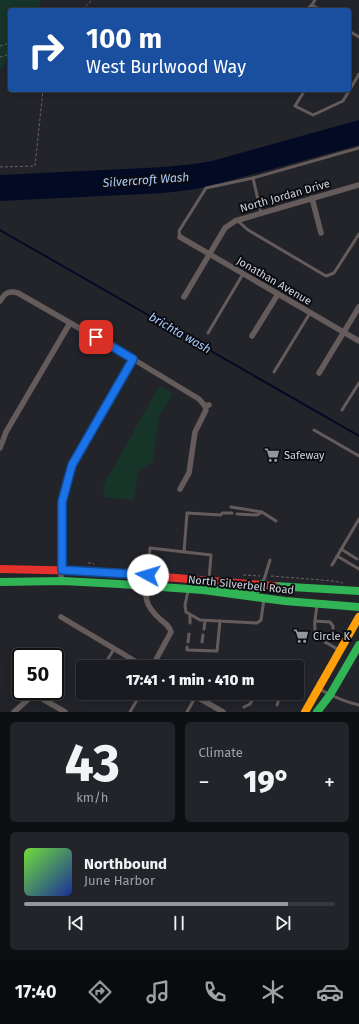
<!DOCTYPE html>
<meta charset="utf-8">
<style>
:root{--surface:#1a1b20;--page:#232429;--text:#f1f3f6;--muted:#9fa1a5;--line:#38393e;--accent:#95969d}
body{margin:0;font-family:"Fira Sans",sans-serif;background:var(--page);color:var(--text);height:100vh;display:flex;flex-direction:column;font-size:15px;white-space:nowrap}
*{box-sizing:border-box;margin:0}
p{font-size:13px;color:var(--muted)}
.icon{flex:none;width:22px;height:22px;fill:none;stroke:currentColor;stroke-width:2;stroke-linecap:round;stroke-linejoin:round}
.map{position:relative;height:712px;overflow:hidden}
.sheet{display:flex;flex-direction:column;gap:10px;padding:10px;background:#0e0f12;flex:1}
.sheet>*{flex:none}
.banner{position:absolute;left:8px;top:8px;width:343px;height:84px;border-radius:4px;box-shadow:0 2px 10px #0003,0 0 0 1px var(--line);background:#1a4fa0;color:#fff;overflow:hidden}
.speed{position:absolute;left:12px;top:648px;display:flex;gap:8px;font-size:20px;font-weight:700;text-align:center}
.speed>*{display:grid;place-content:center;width:52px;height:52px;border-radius:50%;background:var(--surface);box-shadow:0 2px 10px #0003,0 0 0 1px var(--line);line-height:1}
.speed .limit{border:2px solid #111;border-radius:6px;background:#fff;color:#111}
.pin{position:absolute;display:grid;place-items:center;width:34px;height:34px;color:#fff;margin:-17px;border-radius:8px;box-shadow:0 2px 6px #0006}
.me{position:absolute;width:44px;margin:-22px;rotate:276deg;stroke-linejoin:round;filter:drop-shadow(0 0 3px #0008)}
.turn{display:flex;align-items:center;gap:14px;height:84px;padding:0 12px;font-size:18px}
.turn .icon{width:52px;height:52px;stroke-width:2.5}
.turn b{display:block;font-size:28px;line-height:34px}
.big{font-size:30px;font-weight:800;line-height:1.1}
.sheet .widget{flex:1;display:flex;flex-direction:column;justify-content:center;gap:6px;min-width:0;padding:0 14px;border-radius:6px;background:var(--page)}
.sheet .dial{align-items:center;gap:0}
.dial b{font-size:52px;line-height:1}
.song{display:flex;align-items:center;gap:12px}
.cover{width:48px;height:48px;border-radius:6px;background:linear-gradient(135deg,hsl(100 70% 55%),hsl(230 70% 35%))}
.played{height:4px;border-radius:2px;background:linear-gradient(90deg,var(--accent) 85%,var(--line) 85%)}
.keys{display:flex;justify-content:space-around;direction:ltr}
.heat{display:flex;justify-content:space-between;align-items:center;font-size:22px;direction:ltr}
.sheet .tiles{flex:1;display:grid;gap:10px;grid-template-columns:1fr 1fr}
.widget:last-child{grid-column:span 2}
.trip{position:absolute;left:76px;top:660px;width:228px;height:40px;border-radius:4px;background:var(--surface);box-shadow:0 2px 10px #0003,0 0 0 1px var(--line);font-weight:800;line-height:40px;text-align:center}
.tabs{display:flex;height:64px;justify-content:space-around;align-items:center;background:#0a0b0d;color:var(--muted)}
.tabs .icon{width:28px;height:28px}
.tabs .on{color:var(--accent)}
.tabs b{font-size:18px;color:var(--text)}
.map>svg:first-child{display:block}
</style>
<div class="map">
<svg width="359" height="712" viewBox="0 0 359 712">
<rect width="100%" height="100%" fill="#23242a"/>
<g fill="#173429">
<polygon points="0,0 42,0 36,10 10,10 10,54 0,71"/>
<polygon points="159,386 173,393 159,417 153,461 138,472 134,500 104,497 103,486"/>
</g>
<polygon fill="#030a24" points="359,120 359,145 221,183 196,189 164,193 0,201 0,175 165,167 194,164 212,161"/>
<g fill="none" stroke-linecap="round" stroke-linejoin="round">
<polyline stroke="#030a24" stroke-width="2" points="0,230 359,436"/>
<g stroke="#696162" stroke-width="1" stroke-dasharray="3 2" stroke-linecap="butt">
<polyline points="82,10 92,0"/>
<polyline points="0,46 10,43"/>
<polyline points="0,57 10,54"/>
<polyline points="0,167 35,166 43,90"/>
<polyline points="88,563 93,563 94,564"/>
<polyline points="243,575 260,576"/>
<polyline points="271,576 333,581 343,583"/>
</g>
<g stroke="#655b5b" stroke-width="3">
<polyline points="315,0 312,5 321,10"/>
<polyline points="306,10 312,5"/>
<polyline points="349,31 359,37"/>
<polyline points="305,90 295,106 313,115 343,101 359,74"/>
<polyline points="261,213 253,178 359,148"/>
<polyline points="237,220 248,230 326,276 334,273 359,234"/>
<polyline points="180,237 179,231 206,188 253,178"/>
<polyline points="208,333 243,274"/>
<polyline points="274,372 310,313"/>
<polyline points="342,410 359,383"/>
<polyline points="314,430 359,456"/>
<polyline points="231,507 262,512 276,521"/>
<polyline points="222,513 232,513"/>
<polyline points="237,514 257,515 262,512"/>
<polyline points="341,549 357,559"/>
<polyline points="184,552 187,513 221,515"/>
<polyline points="337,556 359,569"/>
<polyline points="332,565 359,519"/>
<polyline points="148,575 150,548 211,555 209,579"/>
<polyline points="263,583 270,560"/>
<polyline points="188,591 185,605 186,612 200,620 257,623 261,620 264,599"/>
<path d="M317 605C313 636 311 634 339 650"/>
<polyline points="315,621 330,622 333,626 333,631 326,643"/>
<polyline points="190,623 190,615"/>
<polyline points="204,629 205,621"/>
<polyline points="188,642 189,634"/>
<polyline points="202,642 203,635"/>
<polyline points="187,647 187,650 217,651 220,621"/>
<polyline points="103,667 114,649"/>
<path d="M319 689C332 696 344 702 359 705"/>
<polyline points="277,705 281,693"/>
<polyline points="244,707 250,704 256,693"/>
<polyline points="130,712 141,693"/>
<polyline points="187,712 196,696"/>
</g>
<g stroke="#655b5b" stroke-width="5.5">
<polyline points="312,198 321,233"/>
<polyline points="180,237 359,341"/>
<polyline points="184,297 225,228 235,221 359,185"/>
<path d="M0 301C5 293 9 290 18 293L133 359 199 399 205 406"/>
<polyline points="252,336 278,294"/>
<polyline points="319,373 359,307"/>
<polyline points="0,448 6,432 70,323"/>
<polyline points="180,489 189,473 195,432 206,410 205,406 209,405"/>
<path d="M148 575C144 597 144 605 161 620 166 624 169 626 171 632L152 667"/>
<polyline points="61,581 63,502 72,465 133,359"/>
<polyline points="61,617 145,667"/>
<polyline points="190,693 223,712"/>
<polyline points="14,712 34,694 65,712"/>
</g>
<g stroke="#30b455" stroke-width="8">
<polyline points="0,582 63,581 119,584 203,590 285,601 359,607"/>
<polyline points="274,586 359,591"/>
<polyline points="218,588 254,591 259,588 262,584"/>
<polyline points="317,712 330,695 359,645"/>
</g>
<polyline stroke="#ff9f0a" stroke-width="8" points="305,712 359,617"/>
<polyline stroke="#e5322d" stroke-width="8" points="0,569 90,571 274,586"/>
</g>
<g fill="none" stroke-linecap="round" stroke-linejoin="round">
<g stroke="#114b97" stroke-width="10">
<polyline id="route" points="96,337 133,359 72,465 62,502 62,570 148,575"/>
</g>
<use href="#route" stroke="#1a73e8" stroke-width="7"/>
</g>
<defs>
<g id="supermarket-bare" transform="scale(1.2)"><path d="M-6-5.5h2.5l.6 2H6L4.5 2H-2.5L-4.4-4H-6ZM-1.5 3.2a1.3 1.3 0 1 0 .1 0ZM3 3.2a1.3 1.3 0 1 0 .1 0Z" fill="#95969d" stroke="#0b0c11" stroke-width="2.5" paint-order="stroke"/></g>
</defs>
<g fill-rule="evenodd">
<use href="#supermarket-bare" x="272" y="455"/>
<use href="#supermarket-bare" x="301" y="636"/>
</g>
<g text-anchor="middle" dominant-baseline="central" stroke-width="4" stroke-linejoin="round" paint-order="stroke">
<g font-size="11" fill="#d2d4db" stroke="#0b0c11">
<text transform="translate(285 196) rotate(-16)">North Jordan Drive</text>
<text transform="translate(274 281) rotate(30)">Jonathan Avenue</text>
<text transform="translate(241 585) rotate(6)">North Silverbell Road</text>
</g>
<g font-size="11" fill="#d2d4db" stroke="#0b0c11" text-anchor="start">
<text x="284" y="455">Safeway</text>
<text x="313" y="636">Circle K</text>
</g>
<g font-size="12" font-style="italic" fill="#a9caf9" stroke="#0b0c11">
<text transform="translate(146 180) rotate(-4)">Silvercroft Wash</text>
<text transform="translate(180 333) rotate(30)">brichta wash</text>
</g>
</g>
</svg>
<div class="speed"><div class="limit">50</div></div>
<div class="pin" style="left:96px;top:337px;background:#d93025"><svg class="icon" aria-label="arrive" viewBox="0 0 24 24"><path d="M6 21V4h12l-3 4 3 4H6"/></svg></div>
<svg class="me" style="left:148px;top:575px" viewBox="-20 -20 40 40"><circle r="19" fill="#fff"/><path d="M0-13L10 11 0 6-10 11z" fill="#1a73e8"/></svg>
<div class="trip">17:41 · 1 min · 410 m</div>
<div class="banner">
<div class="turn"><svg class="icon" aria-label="right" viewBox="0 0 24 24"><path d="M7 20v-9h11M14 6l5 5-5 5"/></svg><div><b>100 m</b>West Burlwood Way</div></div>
</div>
</div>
<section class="sheet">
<div class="tiles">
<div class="widget dial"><b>43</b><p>km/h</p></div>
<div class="widget"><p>Climate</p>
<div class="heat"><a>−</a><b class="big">19°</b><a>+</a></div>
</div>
<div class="widget">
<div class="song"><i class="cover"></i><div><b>Northbound</b><p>June Harbor</p></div></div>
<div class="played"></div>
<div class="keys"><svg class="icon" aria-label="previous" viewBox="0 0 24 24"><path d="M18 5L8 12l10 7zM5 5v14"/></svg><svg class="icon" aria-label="pause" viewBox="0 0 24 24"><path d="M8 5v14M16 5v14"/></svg><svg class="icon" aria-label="next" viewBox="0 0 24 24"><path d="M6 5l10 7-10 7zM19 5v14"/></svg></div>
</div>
</div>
</section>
<nav class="tabs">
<b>17:40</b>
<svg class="icon on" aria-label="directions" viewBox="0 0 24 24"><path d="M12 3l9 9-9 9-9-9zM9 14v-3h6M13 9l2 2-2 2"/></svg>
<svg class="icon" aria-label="music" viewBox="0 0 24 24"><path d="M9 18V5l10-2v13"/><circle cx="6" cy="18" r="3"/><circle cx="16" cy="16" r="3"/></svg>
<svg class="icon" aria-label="phone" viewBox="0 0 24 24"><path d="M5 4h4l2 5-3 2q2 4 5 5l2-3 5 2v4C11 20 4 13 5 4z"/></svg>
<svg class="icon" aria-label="climate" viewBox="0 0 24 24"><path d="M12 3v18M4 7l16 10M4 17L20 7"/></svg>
<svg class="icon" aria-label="car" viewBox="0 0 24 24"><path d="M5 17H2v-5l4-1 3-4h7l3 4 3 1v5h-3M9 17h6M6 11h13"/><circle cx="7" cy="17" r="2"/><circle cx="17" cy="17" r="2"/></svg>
</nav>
